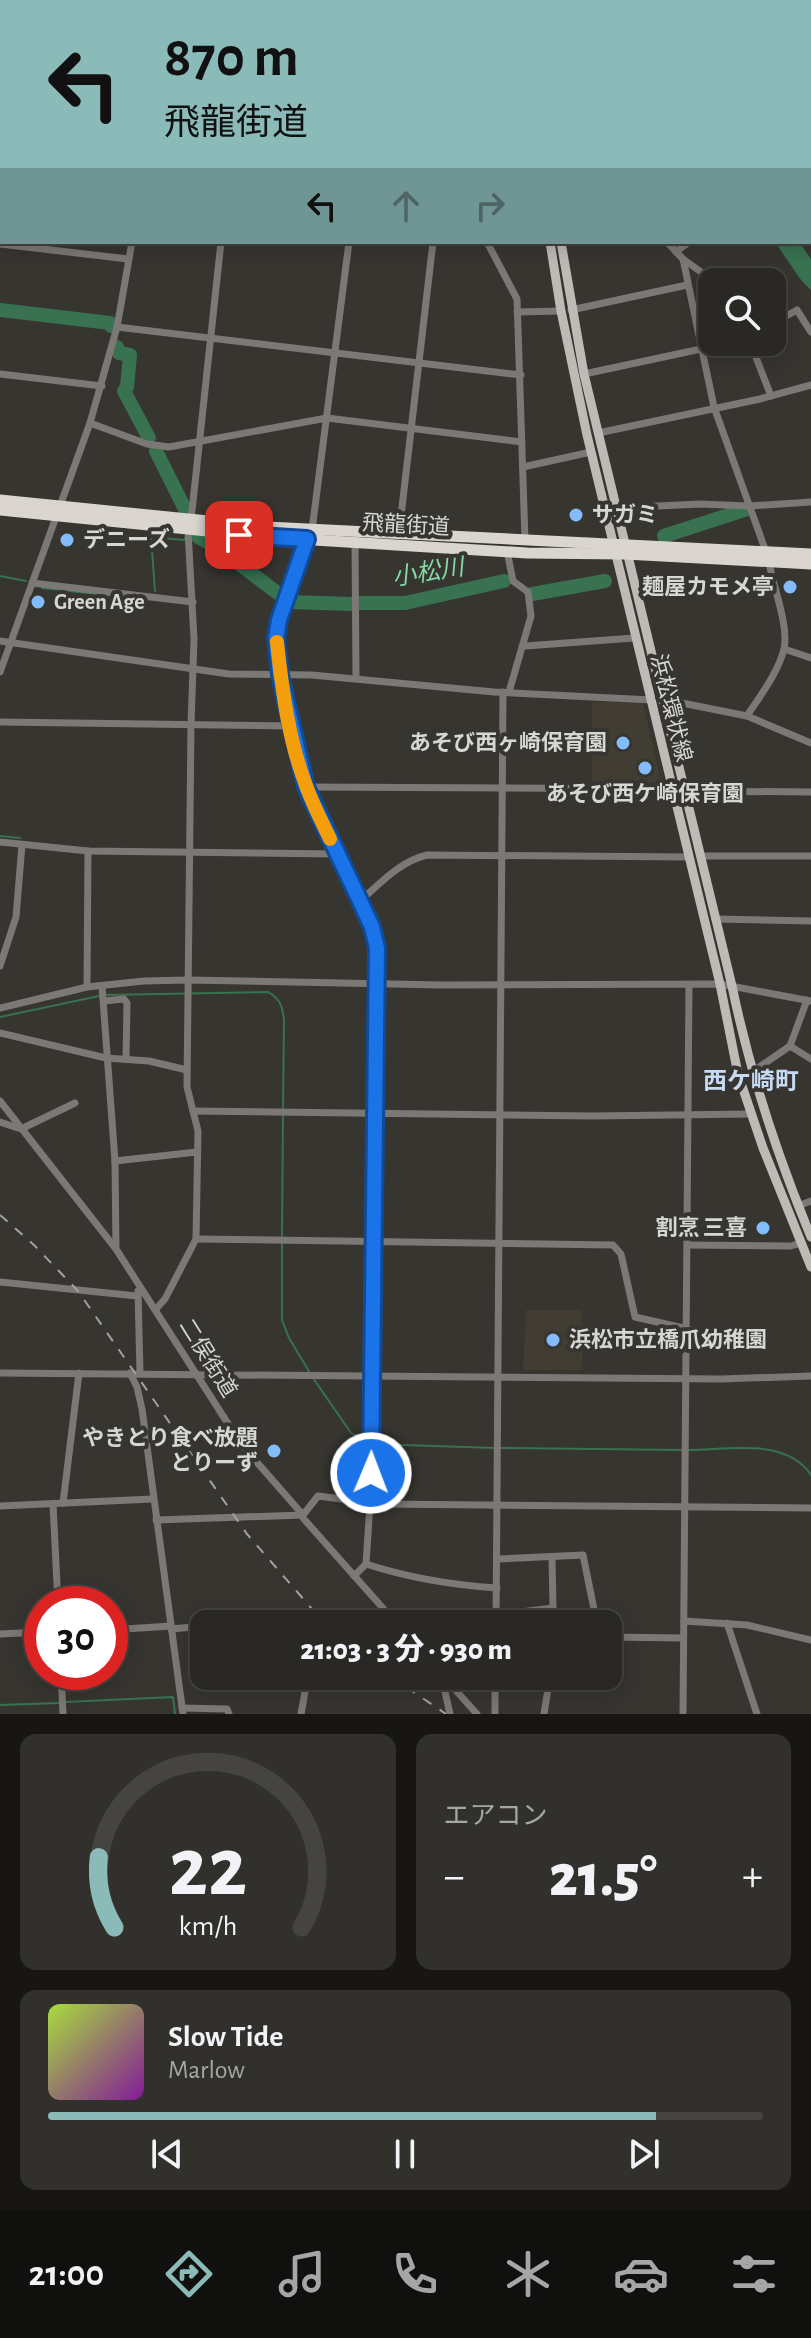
<!DOCTYPE html>
<html lang="ja">
<meta charset="utf-8">
<style>
:root{--surface:#292824;--page:#31302c;--text:#f1f3f6;--muted:#a5a6a6;--line:#454441;--accent:#8bbbb9}
body{margin:0;font-family:"Alegreya Sans","Noto Sans JP",sans-serif;background:var(--page);color:var(--text);height:100vh;display:flex;flex-direction:column;font-size:30px;white-space:nowrap}
*{box-sizing:border-box;margin:0}
p{font-size:26px;color:var(--muted)}
.icon{flex:none;width:44px;height:44px;fill:none;stroke:currentColor;stroke-width:2;stroke-linecap:round;stroke-linejoin:round}
.map{position:relative;height:1714px;overflow:hidden}
.details{display:flex;flex-direction:column;gap:20px;padding:20px;background:#171614;flex:1}
.details>*{flex:none}
.guide{position:absolute;left:0px;top:0px;width:812px;height:244px;box-shadow:0 4px 20px #0003,0 0 0 2px var(--line);background:#8bbbb9;color:#111;overflow:hidden}
.controls{position:absolute;left:698px;top:268px;display:grid;gap:16px}
.controls a{display:grid;place-items:center;width:88px;height:88px;border-radius:16px;background:var(--surface);box-shadow:0 4px 20px #0003,0 0 0 2px var(--line);font-size:40px}
.speed{position:absolute;left:24px;top:1586px;display:flex;gap:16px;font-size:40px;font-weight:700;text-align:center}
.speed>*{display:grid;place-content:center;width:104px;height:104px;border-radius:50%;background:var(--surface);box-shadow:0 4px 20px #0003,0 0 0 2px var(--line);line-height:1}
.speed .limit{border:12px solid #d22;background:#fff;color:#111}
.pin{position:absolute;display:grid;place-items:center;width:68px;height:68px;color:#fff;margin:-34px;border-radius:16px;box-shadow:0 4px 12px #0006}
.me{position:absolute;width:88px;margin:-44px;rotate:1deg;stroke-linejoin:round;filter:drop-shadow(0 0 6px #0008)}
.turn{display:flex;align-items:center;gap:28px;height:168px;padding:0 32px;font-size:36px}
.turn .icon{width:104px;height:104px;stroke-width:2.5}
.turn b{display:block;font-size:56px;line-height:68px}
.lanes{display:flex;align-items:center;height:76px;padding:0 32px;background:#0003;justify-content:center;gap:40px;direction:ltr}
.lanes .off{opacity:.35}
.big{font-size:60px;font-weight:800;line-height:1.1}
.details .tile{flex:1;display:flex;flex-direction:column;justify-content:center;gap:12px;min-width:0;padding:0 28px;border-radius:16px;background:var(--page)}
.details .dial{align-items:center;gap:0}
.dial svg{height:208px;overflow:visible;fill:none;stroke:var(--line);stroke-width:7;stroke-linecap:round;text-anchor:middle}
.dial text{fill:var(--text);stroke:none}
.song{display:flex;align-items:center;gap:24px}
.cover{width:96px;height:96px;border-radius:12px;background:linear-gradient(135deg,hsl(80 70% 55%),hsl(290 70% 35%))}
.played{height:8px;border-radius:4px;background:linear-gradient(90deg,var(--accent) 85%,var(--line) 85%)}
.keys{display:flex;justify-content:space-around;direction:ltr}
.heat{display:flex;justify-content:space-between;align-items:center;font-size:44px;direction:ltr}
.details .tiles{flex:1;display:grid;gap:20px;grid-template-columns:1fr 1fr}
.tile:last-child{grid-column:span 2}
.trip{position:absolute;left:190px;top:1610px;width:432px;height:80px;border-radius:16px;background:var(--surface);box-shadow:0 4px 20px #0003,0 0 0 2px var(--line);font-weight:800;line-height:80px;text-align:center}
.dock{display:flex;height:128px;justify-content:space-around;align-items:center;background:#10100e;color:var(--muted)}
.dock .icon{width:56px;height:56px}
.dock .on{color:var(--accent)}
.dock b{font-size:36px;color:var(--text)}
.map>svg:first-child{display:block}
</style>
<div class="map">
<svg width="811" height="1714" viewBox="0 0 811 1714">
<rect width="100%" height="100%" fill="#373530"/>
<g fill="#413d32">
<polygon points="592,702 643,703 662,786 592,786"/>
<polygon points="526,1310 582,1310 582,1370 523,1370"/>
</g>
<polygon fill="#387250" points="775,242 799,242 811,259 811,290 801,280"/>
<g fill="none" stroke-linecap="round" stroke-linejoin="round">
<g stroke="#387250" stroke-width="2">
<polyline points="0,576 26,581"/>
<polyline points="42,588 115,596"/>
<polyline points="155,591 151,537 184,540 185,538"/>
<polyline points="0,836 20,838"/>
<path d="M105 995 268 992C280 999 282 1005 284 1019L283 1108"/>
<polyline points="0,1017 99,996"/>
<polyline points="282,1236 283,1114"/>
<polyline points="282,1242 282,1320 289,1338 310,1373"/>
<polyline points="313,1378 351,1433 367,1442"/>
<polyline points="373,1444 495,1448"/>
<polyline points="501,1448 683,1450"/>
<path d="M689 1450C728 1450 786 1437 811 1475"/>
<polyline points="66,1702 173,1697 175,1714"/>
<polyline points="0,1705 59,1703"/>
</g>
<g stroke="#387250" stroke-width="14">
<polyline points="0,87 2,87"/>
<polyline points="0,310 110,323 111,326"/>
<polyline points="117,347 119,353 130,355 127,387 124,391 149,438"/>
<polyline points="156,451 186,511"/>
<polyline points="664,536 747,509"/>
<polyline points="198,537 217,547 284,598"/>
<polyline points="532,594 605,581"/>
<polyline points="290,602 352,604"/>
<polyline points="358,603 405,603 504,581"/>
</g>
<g stroke="#7b7876" stroke-width="7">
<polyline points="205,0 206,2"/>
<polyline points="673,0 676,2"/>
<polyline points="719,0 721,2"/>
<polyline points="800,0 800,2"/>
<polyline points="217,2 220,0"/>
<polyline points="810,71 811,72"/>
<polyline points="0,108 2,108"/>
<polyline points="0,118 2,118"/>
<polyline points="810,162 811,163"/>
<polyline points="810,202 811,202"/>
<polyline points="810,233 811,234"/>
<polyline points="487,242 517,299 525,540"/>
<polyline points="667,242 683,259 715,282"/>
<polyline points="0,244 128,259"/>
<polyline points="676,252 689,242"/>
<polyline points="683,259 714,407 766,552"/>
<polyline points="571,310 687,285"/>
<polyline points="517,312 561,311"/>
<polyline points="772,324 797,310 811,332"/>
<polyline points="117,327 521,375"/>
<polyline points="750,342 771,396"/>
<polyline points="0,374 102,386"/>
<polyline points="584,374 701,349"/>
<polyline points="90,423 147,444 169,447 327,418 522,442"/>
<polyline points="598,433 760,399 811,385"/>
<polyline points="523,467 591,452"/>
<polyline points="615,508 700,504 749,506 811,502"/>
<polyline points="191,520 221,242"/>
<polyline points="312,530 349,242"/>
<polyline points="399,533 433,242"/>
<polyline points="307,539 279,620 276,638 280,675 306,787 360,901 372,927 377,948 370,1504 366,1564 354,1576"/>
<polyline points="355,542 356,678"/>
<polyline points="507,551 513,581 528,592 531,616 509,692"/>
<polyline points="32,583 193,602"/>
<polyline points="0,641 229,674 312,675 494,692 651,700"/>
<polyline points="525,646 634,638"/>
<polyline points="784,649 811,658"/>
<polyline points="0,672 90,423 117,327 132,242"/>
<polyline points="662,699 747,716 811,743"/>
<path d="M747 716C760 696 778 673 784 649 789 625 773 587 769 562"/>
<polyline points="0,722 291,726"/>
<polyline points="306,787 673,789"/>
<polyline points="684,791 811,792"/>
<polyline points="0,842 88,851 337,854"/>
<polyline points="700,856 811,856"/>
<path d="M360 901C382 882 399 862 427 855L688 857"/>
<polyline points="715,919 811,921"/>
<polyline points="0,966 16,917 22,845"/>
<polyline points="102,986 115,1161 116,1249"/>
<polyline points="87,987 88,851"/>
<polyline points="104,1001 124,999 127,1003 126,1059"/>
<polyline points="0,1008 87,987 144,981 188,980 441,985 720,984 811,1001"/>
<polyline points="0,1033 106,1058 149,1061 187,1070"/>
<polyline points="790,1046 811,1059"/>
<polyline points="752,1072 790,1046 807,1000"/>
<polyline points="0,1101 116,1249 241,1444 303,1515 303,1518 397,1624"/>
<polyline points="193,1111 592,1116 751,1114"/>
<polyline points="0,1122 21,1129 75,1103"/>
<polyline points="115,1161 197,1152"/>
<polyline points="798,1206 811,1201"/>
<polyline points="196,1239 613,1245 621,1254 635,1317 688,1329"/>
<polyline points="688,1245 791,1246 801,1243"/>
<polyline points="0,1282 137,1296"/>
<polyline points="138,1291 140,1373"/>
<polyline points="156,1309 165,1299 196,1239 198,1131 187,1087 191,725 194,639 188,531"/>
<polyline points="0,1373 721,1379 811,1376"/>
<polyline points="130,1373 137,1387 142,1409 183,1714"/>
<polyline points="63,1503 79,1373"/>
<polyline points="53,1504 58,1604"/>
<polyline points="0,1506 153,1499"/>
<polyline points="156,1520 303,1515 318,1496 380,1504 811,1508"/>
<polyline points="497,1559 583,1555 597,1624"/>
<path d="M366 1564C409 1578 452 1585 497 1588"/>
<polyline points="497,1615 553,1608"/>
<polyline points="684,1621 747,1625 811,1640"/>
<polyline points="310,1622 388,1614"/>
<polyline points="727,1623 757,1714"/>
<polyline points="265,1624 310,1622 313,1624"/>
<polyline points="496,1624 503,692"/>
<polyline points="548,1624 553,1608 552,1557"/>
<polyline points="171,1629 204,1626"/>
<polyline points="110,1630 171,1626"/>
<polyline points="0,1634 42,1632"/>
<polyline points="608,1637 683,1638"/>
<polyline points="61,1672 63,1714"/>
<polyline points="443,1676 477,1714"/>
<polyline points="450,1684 445,1692 450,1714"/>
<polyline points="182,1708 227,1709 229,1714"/>
<polyline points="301,1714 308,1676"/>
<polyline points="495,1714 495,1676"/>
<polyline points="544,1714 550,1676"/>
<polyline points="683,1714 689,985"/>
</g>
<g stroke="#c0bab6" stroke-width="9">
<polyline points="540,2 540,0"/>
<polyline points="550,2 550,0"/>
<polyline points="550,242 561,311 587,435 720,984 738,1074 763,1148 811,1267"/>
<path d="M561 242 584 374 732 986C750 1073 777 1155 811 1237"/>
</g>
<g stroke="#dbd5cf" stroke-width="11">
<polyline points="0,500 267,527 811,554"/>
<polyline points="0,510 265,537 527,553 625,554 811,564"/>
</g>
<g stroke="#a3a29e" stroke-width="2" stroke-dasharray="10 10" stroke-linecap="butt">
<polyline points="0,1215 34,1245 78,1291 247,1534 325,1624"/>
<polyline points="390,1676 446,1714"/>
</g>
</g>
<g fill="none" stroke-linecap="round" stroke-linejoin="round">
<g stroke="#114b97" stroke-width="20">
<polyline id="route" points="239,535 307,539 279,620 276,638 280,675 306,787 360,901 372,927 377,948 371,1473"/>
</g>
<use href="#route" stroke="#1a73e8" stroke-width="14"/>
<path stroke="#f59e0b" stroke-width="14" d="M277 642C282 690 289 743 307 788 313 805 322 822 330 839"/>
</g>
<g fill="#82bcfa" stroke="#373530" stroke-width="3">
<circle cx="576" cy="515" r="8"/>
<circle cx="67" cy="540" r="8"/>
<circle cx="790" cy="587" r="8"/>
<circle cx="38" cy="602" r="8"/>
<circle cx="623" cy="743" r="8"/>
<circle cx="645" cy="768" r="8"/>
<circle cx="763" cy="1228" r="8"/>
<circle cx="553" cy="1340" r="8"/>
<circle cx="274" cy="1451" r="8"/>
</g>
<g text-anchor="middle" dominant-baseline="central" stroke-width="8" stroke-linejoin="round" paint-order="stroke">
<g font-size="22" font-weight="bold" fill="#d6d6d2" stroke="#373530" text-anchor="start">
<text x="592" y="515">サガミ</text>
<text x="83" y="540">デニーズ</text>
<text x="774" y="587" text-anchor="end">麺屋カモメ亭</text>
<text x="54" y="602">Green Age</text>
<text x="607" y="743" text-anchor="end">あそび西ヶ崎保育園</text>
<text x="645" y="794" text-anchor="middle">あそび西ケ崎保育園</text>
<text x="747" y="1228" text-anchor="end">割烹 三喜</text>
<text x="569" y="1340">浜松市立橋爪幼稚園</text>
<text x="258" y="1438" text-anchor="end">やきとり食べ放題<tspan x="258" dy="25">とりーず</tspan></text>
</g>
<g font-size="22" fill="#d6d6d2" stroke="#373530">
<text transform="translate(406 525) rotate(3)">飛龍街道</text>
<text transform="translate(671 708) rotate(76)">浜松環状線</text>
<text transform="translate(208 1358) rotate(58)">二俣街道</text>
</g>
<g font-size="24" font-style="italic" fill="#84daa6" stroke="#373530">
<text transform="translate(428 573) rotate(-9)">小松川</text>
</g>
<g font-size="24" font-weight="bold" fill="#c6dbf3" stroke="#373530">
<text x="751" y="1082">西ケ崎町</text>
</g>
</g>
</svg>
<div class="controls">
<a><svg class="icon" aria-label="search" viewBox="0 0 24 24"><circle cx="10" cy="10" r="6"/><path d="M15 15l6 6"/></svg></a>
</div>
<div class="speed"><div class="limit">30</div></div>
<div class="pin" style="left:239px;top:535px;background:#d93025"><svg class="icon" aria-label="arrive" viewBox="0 0 24 24"><path d="M6 21V4h12l-3 4 3 4H6"/></svg></div>
<svg class="me" style="left:371px;top:1473px" viewBox="-20 -20 40 40"><circle r="17" fill="#1a73e8" stroke="#fff" stroke-width="3"/><path d="M0-11L8 9 0 5-8 9z" fill="#fff"/></svg>
<div class="trip">21:03 · 3 分 · 930 m</div>
<div class="guide">
<div class="turn"><svg class="icon" aria-label="left" viewBox="0 0 24 24"><path d="M17 20v-9H6M10 6l-5 5 5 5"/></svg><div><b>870 m</b>飛龍街道</div></div>
<div class="lanes"><svg class="icon" aria-label="left" viewBox="0 0 24 24"><path d="M17 20v-9H6M10 6l-5 5 5 5"/></svg><svg class="icon off" aria-label="ahead" viewBox="0 0 24 24"><path d="M12 20V5M6 11l6-6 6 6"/></svg><svg class="icon off" aria-label="right" viewBox="0 0 24 24"><path d="M7 20v-9h11M14 6l5 5-5 5"/></svg></div>
</div>
</div>
<section class="details">
<div class="tiles">
<div class="tile dial"><svg viewBox="0 0 100 80">
<path d="M14 69A42 42 0 1 1 86 69"/>
<path d="M14 69A42 42 0 0 1 8 42" stroke="#8bbbb9"/>
<text x="50" y="56" font-size="32" font-weight="700">22</text>
<text x="50" y="72" font-size="11">km/h</text>
</svg></div>
<div class="tile"><p>エアコン</p>
<div class="heat"><a>−</a><b class="big">21.5°</b><a>+</a></div>
</div>
<div class="tile">
<div class="song"><i class="cover"></i><div><b>Slow Tide</b><p>Marlow</p></div></div>
<div class="played"></div>
<div class="keys"><svg class="icon" aria-label="previous" viewBox="0 0 24 24"><path d="M18 5L8 12l10 7zM5 5v14"/></svg><svg class="icon" aria-label="pause" viewBox="0 0 24 24"><path d="M8 5v14M16 5v14"/></svg><svg class="icon" aria-label="next" viewBox="0 0 24 24"><path d="M6 5l10 7-10 7zM19 5v14"/></svg></div>
</div>
</div>
</section>
<nav class="dock">
<b>21:00</b>
<svg class="icon on" aria-label="directions" viewBox="0 0 24 24"><path d="M12 3l9 9-9 9-9-9zM9 14v-3h6M13 9l2 2-2 2"/></svg>
<svg class="icon" aria-label="music" viewBox="0 0 24 24"><path d="M9 18V5l10-2v13"/><circle cx="6" cy="18" r="3"/><circle cx="16" cy="16" r="3"/></svg>
<svg class="icon" aria-label="phone" viewBox="0 0 24 24"><path d="M5 4h4l2 5-3 2q2 4 5 5l2-3 5 2v4C11 20 4 13 5 4z"/></svg>
<svg class="icon" aria-label="climate" viewBox="0 0 24 24"><path d="M12 3v18M4 7l16 10M4 17L20 7"/></svg>
<svg class="icon" aria-label="car" viewBox="0 0 24 24"><path d="M5 17H2v-5l4-1 3-4h7l3 4 3 1v5h-3M9 17h6M6 11h13"/><circle cx="7" cy="17" r="2"/><circle cx="17" cy="17" r="2"/></svg>
<svg class="icon" aria-label="filters" viewBox="0 0 24 24"><path d="M4 7h16M4 17h16"/><circle cx="9" cy="7" r="2"/><circle cx="15" cy="17" r="2"/></svg>
</nav>
